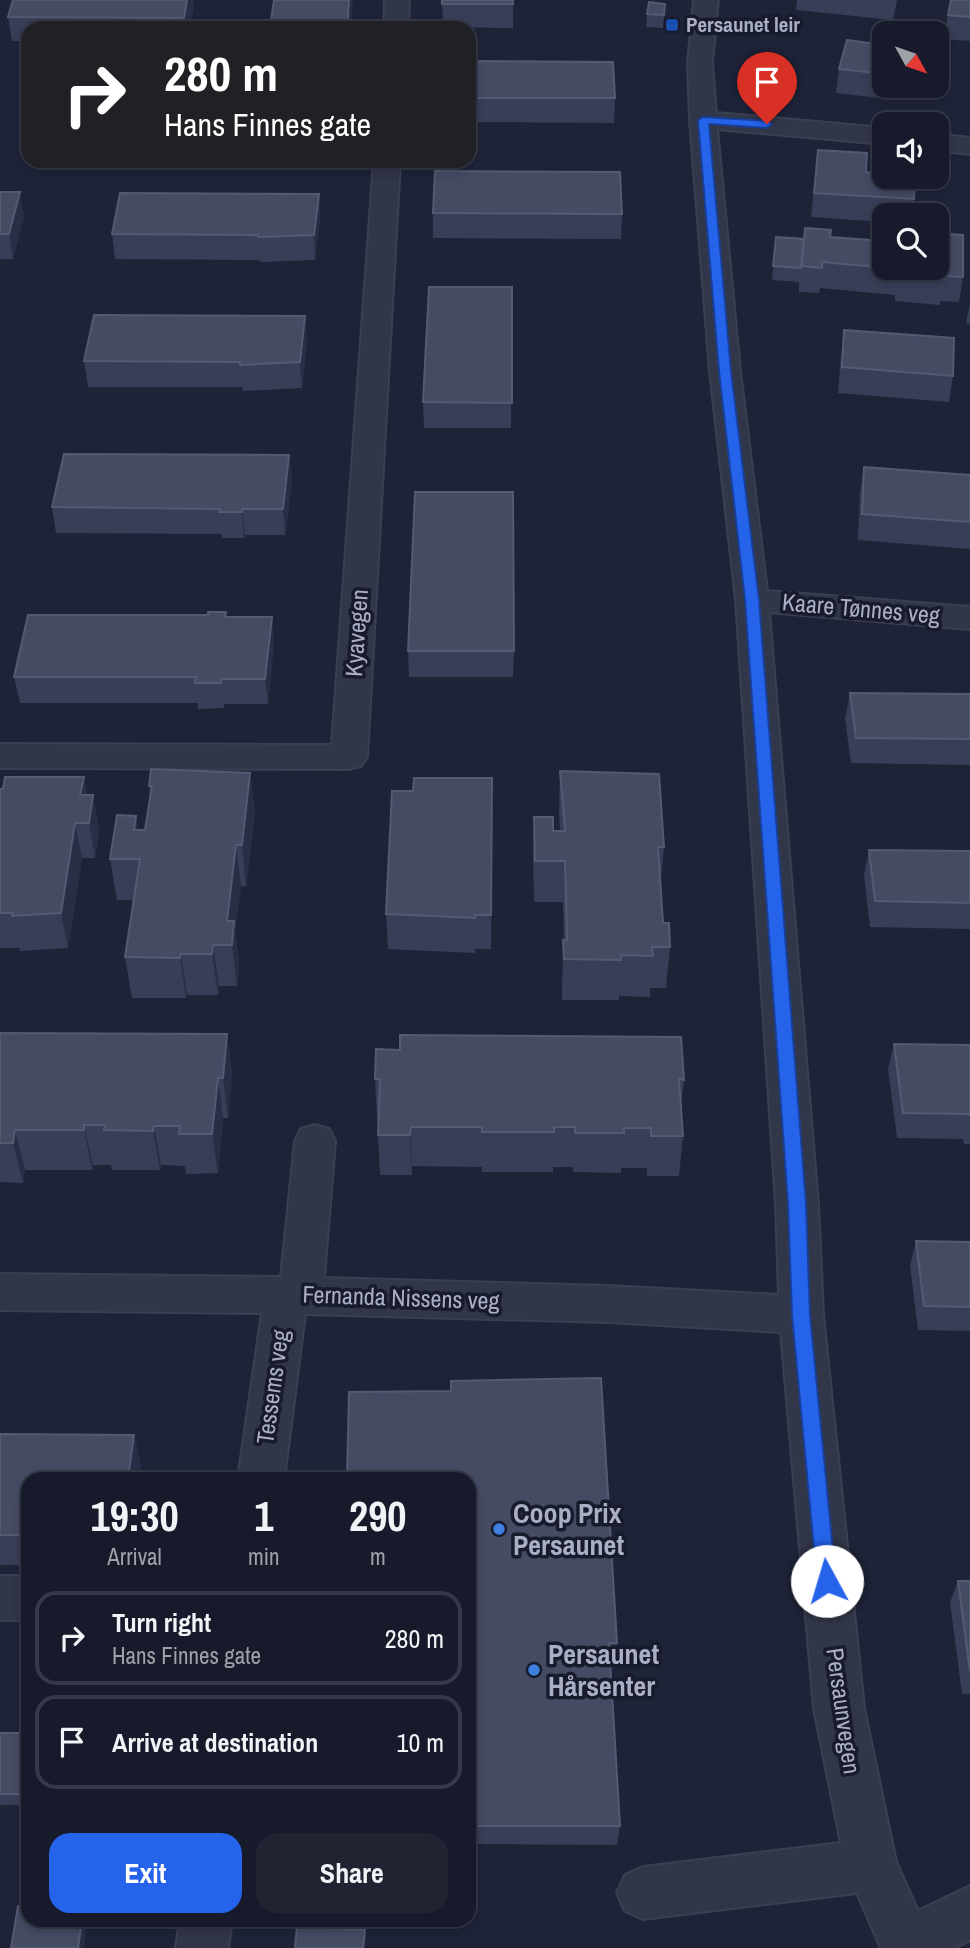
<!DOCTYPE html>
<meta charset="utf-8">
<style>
body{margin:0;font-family:"Archivo Narrow",sans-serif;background:#1f2332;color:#f1f3f6;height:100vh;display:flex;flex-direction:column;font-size:26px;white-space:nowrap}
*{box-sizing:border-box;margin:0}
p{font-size:23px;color:#9ea1a8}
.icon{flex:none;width:38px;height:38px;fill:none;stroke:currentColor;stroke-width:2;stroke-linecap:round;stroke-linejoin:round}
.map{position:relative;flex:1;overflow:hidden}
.side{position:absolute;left:21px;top:1472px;width:455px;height:455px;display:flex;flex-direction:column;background:#161a2a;border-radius:21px;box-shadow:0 4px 10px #0003,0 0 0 2px #353847}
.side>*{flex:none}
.guide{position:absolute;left:21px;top:21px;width:455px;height:147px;border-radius:21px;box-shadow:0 4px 10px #0003,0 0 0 2px #353847;background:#202124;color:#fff;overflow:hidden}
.needle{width:46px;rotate:130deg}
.controls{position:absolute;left:872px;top:21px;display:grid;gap:14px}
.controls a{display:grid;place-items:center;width:77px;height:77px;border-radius:14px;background:#161a2a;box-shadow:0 4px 10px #0003,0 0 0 2px #353847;font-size:35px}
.pin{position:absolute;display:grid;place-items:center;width:60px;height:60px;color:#fff;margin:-72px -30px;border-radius:50% 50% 50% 0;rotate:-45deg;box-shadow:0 0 7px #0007}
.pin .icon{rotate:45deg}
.me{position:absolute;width:77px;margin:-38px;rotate:354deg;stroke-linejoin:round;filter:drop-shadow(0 0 5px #0008)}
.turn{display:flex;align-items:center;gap:24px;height:147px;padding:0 28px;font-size:32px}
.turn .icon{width:91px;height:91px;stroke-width:2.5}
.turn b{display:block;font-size:49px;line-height:60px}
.eta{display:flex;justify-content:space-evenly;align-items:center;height:119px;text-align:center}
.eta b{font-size:42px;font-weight:700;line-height:49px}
.button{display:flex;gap:14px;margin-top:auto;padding:14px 28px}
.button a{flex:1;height:80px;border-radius:21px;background:#2563eb;color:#fff;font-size:28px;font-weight:700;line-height:80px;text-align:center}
.button a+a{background:#1f2332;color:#f1f3f6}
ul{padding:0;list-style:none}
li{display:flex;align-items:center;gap:21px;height:94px;margin:0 14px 10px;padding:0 14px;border:4px solid #353847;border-radius:21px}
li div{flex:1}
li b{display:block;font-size:26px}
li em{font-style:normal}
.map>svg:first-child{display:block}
</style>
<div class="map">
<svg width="970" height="1948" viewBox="0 0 970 1948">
<rect width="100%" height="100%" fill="#1e2338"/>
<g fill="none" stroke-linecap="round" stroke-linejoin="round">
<defs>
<g id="minor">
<path d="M385 0H409L408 28H384Z"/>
<path d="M694 0H718L712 63 716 113 884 128V144L717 129 740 371 767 591 970 607V629L769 612 818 1204 823 1315 864 1708 896 1862 918 1911 970 1886V1940L955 1948H881L857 1893 643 1919 625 1911 617 1893 625 1875 643 1867 841 1843 814 1708 781 1332 608 1322 305 1314 284 1479H238L262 1313 0 1310V1274L281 1277 295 1141 301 1129 315 1125 329 1129 335 1141 324 1278 608 1286 779 1295 776 1204 736 600 710 371 690 120 688 63Z"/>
<path d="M936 134 970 138V154L936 150Z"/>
<path d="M374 161H400L367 757 361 766 349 769 0 768V744L332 745Z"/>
<rect x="0" y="1576" width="28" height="44"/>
<path d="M180 1920H232L228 1948H176Z"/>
</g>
</defs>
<use href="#minor" stroke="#3b3f52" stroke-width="4"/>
<use href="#minor" fill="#313648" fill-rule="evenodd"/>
</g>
<g fill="#383e57">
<path d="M13 0H193L194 6 189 28H28V41H12L8 17Z"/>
<path d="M442 0H513V28L443 27Z"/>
<path d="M797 0H897L893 20 796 10Z"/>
<path d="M970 0V41L944 39 948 15Z"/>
<path d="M665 4 663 28 646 27 647 14Z"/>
<path d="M884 45V86H896L895 91 889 90 888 99 836 93 839 69Z"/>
<path d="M469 61 615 98 614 123 469 122Z"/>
<path d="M818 150 866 172 914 199 912 215H884V222L811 217Z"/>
<path d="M0 192 24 217 13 259H0Z"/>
<path d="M319 194 320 219 315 260 260 262V260L115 259 112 234Z"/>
<path d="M433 213 622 214 621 239 433 238Z"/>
<path d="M776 237 804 239 830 237 963 277 959 302 940 301V305L895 301V295L820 288 819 293 799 292V282L772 280Z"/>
<path d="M512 287 511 428H424L423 402Z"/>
<path d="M970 303V324L966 323Z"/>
<path d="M844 330 953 376 949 402 838 393 841 355Z"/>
<path d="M307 341 302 388 243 391 242 387H88L84 361Z"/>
<path d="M289 455 292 481 285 535H245L244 538H222V534L56 533 52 507Z"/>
<path d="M864 467 970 475V549L858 540 860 493Z"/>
<path d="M227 617H272L274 643 268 704H224V708L198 709V703H20L14 677Z"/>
<path d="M408 651H514L513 677H409Z"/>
<path d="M850 693 970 694V765L851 763 845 719Z"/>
<path d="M560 771 664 847 660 888 663 923 670 947 666 988H650V997L619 996V1000H562V981L564 940 563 902H534L533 858 534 817 553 831H560L559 812Z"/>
<path d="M250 773 255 814 246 886H241L235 931 239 962 237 986H219L218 995H187L186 998H132L125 957 134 900H117L110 859 136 816 138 830H145L150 797 149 786Z"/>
<path d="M84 777 87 795H93L99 830 95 858H82L68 948 20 951 19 948H0V789Z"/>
<path d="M492 778 491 949H475V953L388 949 386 914 413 791Z"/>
<path d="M869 850 970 851V929L870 927 864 875Z"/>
<path d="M0 1033 227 1034 232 1075 228 1118H223L218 1173 186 1174 185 1166 161 1165 160 1170H112L111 1165H93L92 1170H25L23 1183 0 1182Z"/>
<path d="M894 1044 970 1045V1144H964L963 1139 897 1138 888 1069Z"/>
<path d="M375 1079 684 1080 681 1108 683 1136 679 1176H647V1168H621V1173L573 1172V1167H553V1172H482V1167L412 1166V1175H380L378 1135V1119H377Z"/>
<path d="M916 1241 970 1242V1331L918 1330 910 1265Z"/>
<path d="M0 1434 134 1435 141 1466 139 1479H28V1565H0Z"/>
<path d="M469 1479 617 1643 615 1664H610L620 1826 617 1845 469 1844Z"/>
<path d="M958 1581H970V1694H962L950 1602Z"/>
<rect x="0" y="1733" width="28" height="72"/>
</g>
<g fill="#282e46">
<path d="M187 0H193L194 6 189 28H185L184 18Z"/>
<path d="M349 0H353L351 28H347Z"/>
<path d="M20 192 24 217 13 259 9 234Z"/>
<path d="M319 194 320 219 315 260 314 235Z"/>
<path d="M305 316 307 341 302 388 300 362Z"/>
<path d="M289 455 292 481 285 535 283 509Z"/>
<path d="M242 509 245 535 244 538 242 512Z"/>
<path d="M272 617 274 643 268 704 265 679Z"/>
<path d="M250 773 255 814 246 886 242 845Z"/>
<path d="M84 777 90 811 93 795 99 830 95 858 89 823 80 795Z"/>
<path d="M136 816 143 857 134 830Z"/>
<path d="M75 823 82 858 68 948 61 913Z"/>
<path d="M236 845 241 886 235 931 239 962 237 986 232 945 227 921Z"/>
<path d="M213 945 219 986 218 995 212 954Z"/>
<path d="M181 954 187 995 186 998 180 958Z"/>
<path d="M227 1034 232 1075 228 1118 223 1078Z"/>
<path d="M218 1078 223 1118 218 1173 212 1134Z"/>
<path d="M84 1125 93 1165 92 1170 84 1130Z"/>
<path d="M154 1126 161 1165 160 1170 153 1131Z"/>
<path d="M411 1127 412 1166V1175L410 1135Z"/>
<path d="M15 1130 25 1170 23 1183 13 1143Z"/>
<path d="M134 1435 141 1466 139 1479H128Z"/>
<path d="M82 1920H87L84 1948H78Z"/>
<path d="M365 1930 366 1939 365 1948H363Z"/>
</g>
<g fill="#444b63" stroke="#545a72" stroke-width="2">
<path d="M13 0H187L184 18 8 17Z"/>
<path d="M274 0H349L347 28H270Z"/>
<rect x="442" y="0" width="71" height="4"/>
<path d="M951 0H970V17L948 15Z"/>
<path d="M649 2 665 4 664 15 647 14Z"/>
<path d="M893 26 922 29 921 33H892Z"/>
<path d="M847 40 884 45V74L839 69Z"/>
<path d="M469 61 613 62 615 98H469Z"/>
<path d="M818 150 867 153 866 172 884 173V177H915L914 199 814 193Z"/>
<path d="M435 171 620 172 622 214 433 213Z"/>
<path d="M0 192H20L9 234H0Z"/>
<path d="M120 193 319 194 314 235 258 237V235L112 234Z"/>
<path d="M805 228 831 230 830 237 884 241V268H936V233L963 235V277L944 276V279L899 276V269L822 262V268L802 266Z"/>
<path d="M776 237 804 239 801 268 773 266Z"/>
<path d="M429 287H512V403L423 402Z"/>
<path d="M94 315 305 316 300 362 240 365V362L84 361Z"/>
<path d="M844 330 954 338 953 376 842 367Z"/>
<path d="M64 454 289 455 283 509H242V512H219L220 509 52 507Z"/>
<path d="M864 467 970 475V522L862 514Z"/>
<path d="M415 492H513L514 651H408Z"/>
<path d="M208 612H226L225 617H272L265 679H221V683H195L196 677H14L28 615H208Z"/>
<path d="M850 693 970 694V739L856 738Z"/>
<path d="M151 769 250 773 242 845H236L227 921H234L232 945H213L212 954H181L180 958 125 957 140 859H110L117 815 136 816 134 830H145L152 786H149Z"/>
<path d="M560 771 659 774 664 847H658L663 923H669L670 947H652L653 956 621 955V960L564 959 563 940H567L565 861H535L534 817H553V831H565Z"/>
<path d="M5 777H84L80 795H93L89 823H75L61 913 12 916 13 913H0V789H3Z"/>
<path d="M414 778H492L491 915H475V918L386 914 392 791H413Z"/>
<path d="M869 850 970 851V903L875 901Z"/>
<path d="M0 1033 227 1034 223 1078H218L212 1134H179L180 1126H154L153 1131 104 1130 105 1125H84V1130H15L13 1143H0Z"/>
<path d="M400 1035 681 1037 684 1080 679 1079 683 1136H651V1128H624V1133H575V1127H554V1132H482V1127H411L410 1135H378L380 1079H375L376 1049 400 1050Z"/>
<path d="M894 1044 970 1045V1116V1114L903 1113Z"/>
<path d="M916 1241 970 1242V1307L924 1306Z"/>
<path d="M601 1378 617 1643H609L620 1826H469V1479H347L349 1392 451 1391V1381Z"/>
<path d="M0 1434 134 1435 128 1479H28V1535H0Z"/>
<path d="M958 1581H970V1671Z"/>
<rect x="0" y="1733" width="28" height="61"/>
<path d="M18 1906H28V1920H82L78 1948H11Z"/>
<path d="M297 1926 365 1930 363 1948H295Z"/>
</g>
<path fill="#2563eb" stroke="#184099" stroke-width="2" d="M703 117 767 121 772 124 767 128 709 124 731 371 759 600 806 1204 810 1315 836 1581 833 1588 827 1591 820 1588 817 1581 792 1315 788 1204 745 600 719 371 698 120Z"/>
<rect fill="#1a4fb4" stroke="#171b2c" stroke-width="2.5" x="665" y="18" width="14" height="14" rx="3.5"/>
<g fill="#3f7fe0" stroke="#171b2c" stroke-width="2.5">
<circle cx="499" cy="1529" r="7"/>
<circle cx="534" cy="1670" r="7"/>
</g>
<g text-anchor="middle" stroke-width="7" stroke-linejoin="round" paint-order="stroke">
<g font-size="21" font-weight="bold" fill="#abafc5" stroke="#171b2c" text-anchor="start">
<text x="686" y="32">Persaunet leir</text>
</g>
<g font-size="24" fill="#abafc5" stroke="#171b2c">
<text transform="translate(861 609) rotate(5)" y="8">Kaare Tønnes veg</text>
<text transform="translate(357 633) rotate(-86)" y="8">Kyavegen</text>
<text transform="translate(401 1298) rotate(2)" y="8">Fernanda Nissens veg</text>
<text transform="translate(273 1387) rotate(-82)" y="8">Tessems veg</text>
<text transform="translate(843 1711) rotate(82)" y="8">Persaunvegen</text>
</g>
<g font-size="28" font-weight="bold" fill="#abafc5" stroke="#171b2c" text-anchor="start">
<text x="513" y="1523">Coop Prix<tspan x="513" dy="32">Persaunet</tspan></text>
<text x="548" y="1664">Persaunet<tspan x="548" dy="32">Hårsenter</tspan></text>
</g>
</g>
</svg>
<div class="controls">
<a><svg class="needle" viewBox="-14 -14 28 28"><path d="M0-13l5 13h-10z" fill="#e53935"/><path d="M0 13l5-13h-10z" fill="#9ea1a8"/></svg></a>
<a><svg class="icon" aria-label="sound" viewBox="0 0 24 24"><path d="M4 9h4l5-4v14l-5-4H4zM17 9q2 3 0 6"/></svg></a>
<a><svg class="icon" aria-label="search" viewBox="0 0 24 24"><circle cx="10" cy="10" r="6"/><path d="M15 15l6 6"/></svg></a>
</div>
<div class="pin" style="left:767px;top:124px;background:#d93025"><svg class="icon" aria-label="arrive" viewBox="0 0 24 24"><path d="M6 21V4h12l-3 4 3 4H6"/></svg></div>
<svg class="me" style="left:827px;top:1581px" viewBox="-20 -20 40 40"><circle r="19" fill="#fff"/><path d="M0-13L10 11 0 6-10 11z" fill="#2563eb"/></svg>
<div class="guide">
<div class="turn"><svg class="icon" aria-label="right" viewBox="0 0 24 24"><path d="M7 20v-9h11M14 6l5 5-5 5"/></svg><div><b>280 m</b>Hans Finnes gate</div></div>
</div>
<section class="side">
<div class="eta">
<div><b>19:30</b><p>Arrival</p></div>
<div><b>1</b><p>min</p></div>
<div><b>290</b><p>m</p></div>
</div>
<ul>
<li><svg class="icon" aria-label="right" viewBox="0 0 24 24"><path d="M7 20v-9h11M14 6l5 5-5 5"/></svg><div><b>Turn right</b><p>Hans Finnes gate</p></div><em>280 m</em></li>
<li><svg class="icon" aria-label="arrive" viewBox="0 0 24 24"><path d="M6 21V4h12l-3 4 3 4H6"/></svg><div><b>Arrive at destination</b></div><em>10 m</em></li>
</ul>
<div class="button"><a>Exit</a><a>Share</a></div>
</section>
</div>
